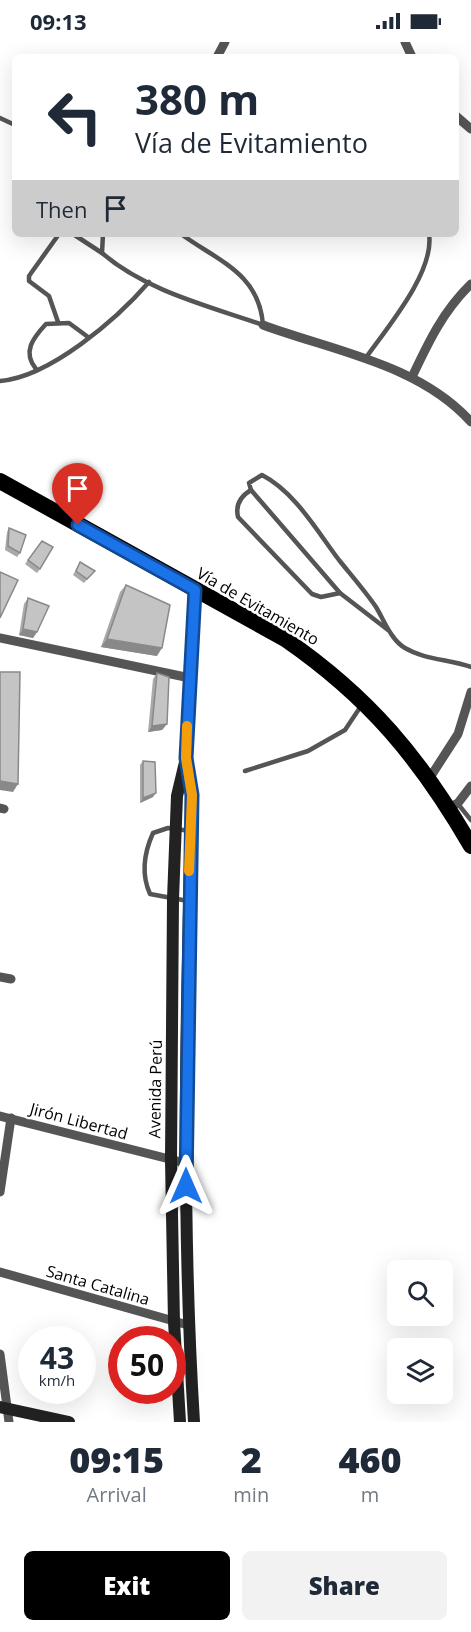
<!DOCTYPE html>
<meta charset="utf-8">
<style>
body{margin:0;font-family:"Open Sans",sans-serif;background:#f2f2f3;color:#1f2937;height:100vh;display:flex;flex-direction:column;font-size:22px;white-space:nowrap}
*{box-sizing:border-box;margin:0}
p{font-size:20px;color:#747a83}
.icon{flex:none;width:33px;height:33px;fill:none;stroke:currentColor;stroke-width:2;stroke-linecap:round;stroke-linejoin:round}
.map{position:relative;height:1380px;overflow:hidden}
.drawer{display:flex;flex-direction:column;background:#fff;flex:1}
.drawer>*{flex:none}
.hud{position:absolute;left:12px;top:12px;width:447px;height:183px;border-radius:9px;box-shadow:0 6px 24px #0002;background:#fff;color:#1f2937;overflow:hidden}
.fabs{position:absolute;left:387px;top:1218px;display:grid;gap:12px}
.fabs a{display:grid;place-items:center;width:66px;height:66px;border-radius:9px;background:#fff;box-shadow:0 6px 24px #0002;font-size:30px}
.speed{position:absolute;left:18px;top:1284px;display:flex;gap:12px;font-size:30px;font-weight:700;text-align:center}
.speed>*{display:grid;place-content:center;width:78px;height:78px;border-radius:50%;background:#fff;box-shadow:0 6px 24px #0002;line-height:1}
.speed small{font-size:15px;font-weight:400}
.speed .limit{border:9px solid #d22;background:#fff;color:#111}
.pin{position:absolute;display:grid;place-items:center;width:51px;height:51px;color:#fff;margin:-62px -26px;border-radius:50% 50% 50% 0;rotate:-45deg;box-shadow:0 0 6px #0007}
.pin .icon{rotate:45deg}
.me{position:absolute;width:66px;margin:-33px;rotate:0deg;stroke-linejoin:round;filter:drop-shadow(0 0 4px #0008)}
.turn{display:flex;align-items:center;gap:21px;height:126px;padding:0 24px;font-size:27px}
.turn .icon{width:78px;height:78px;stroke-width:2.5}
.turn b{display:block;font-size:42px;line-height:51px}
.then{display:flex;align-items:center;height:57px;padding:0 24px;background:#0003;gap:12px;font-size:22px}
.eta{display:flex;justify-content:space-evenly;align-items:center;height:102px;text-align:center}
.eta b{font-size:36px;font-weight:800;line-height:42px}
.cta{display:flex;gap:12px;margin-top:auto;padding:12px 24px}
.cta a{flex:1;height:69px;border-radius:9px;background:#000;color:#fff;font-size:24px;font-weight:800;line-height:69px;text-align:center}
.cta a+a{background:#f2f2f3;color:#1f2937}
.status{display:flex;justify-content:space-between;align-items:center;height:42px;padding:0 30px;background:#fff;direction:ltr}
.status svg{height:16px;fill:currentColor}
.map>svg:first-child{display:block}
</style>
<div class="status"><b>09:13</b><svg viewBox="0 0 49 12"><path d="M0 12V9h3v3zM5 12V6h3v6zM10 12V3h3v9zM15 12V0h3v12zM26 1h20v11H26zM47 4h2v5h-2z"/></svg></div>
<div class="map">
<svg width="471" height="1380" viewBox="0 0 471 1380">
<rect width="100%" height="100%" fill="#fff"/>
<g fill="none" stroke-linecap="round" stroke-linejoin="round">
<g stroke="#555" stroke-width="4.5">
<path d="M0 76 15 83"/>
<path d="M73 192 102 211"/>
<path d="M103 192 102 211C146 249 209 264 263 283 259 231 218 219 181 192"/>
<path d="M58 280 49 254 29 239V234L59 192"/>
<path d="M365 317C386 287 435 230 429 192"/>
<path d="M36 327C22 310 33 296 46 282L69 281 88 295"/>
<path d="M0 339C50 335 117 277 149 240"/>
<path d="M251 448C241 454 235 462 238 475L312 552 321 555 340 551"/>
<path d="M388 588 340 551 251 448 249 441 262 433C295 450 317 489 339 518 351 533 365 549 376 565 384 578 391 598 405 606 425 618 449 617 471 625"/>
<path d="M245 729 308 709 345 688 361 664"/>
<path d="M458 762 471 778"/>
<path d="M188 859 150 852C141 832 144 811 153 791L168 786 191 789"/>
</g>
<g stroke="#555" stroke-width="9">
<path d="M405 0 412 15"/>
<path d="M217 15 225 0"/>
<path d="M456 74 471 87"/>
<path d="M263 283C333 309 419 322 471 380"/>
<path d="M412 335C428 301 443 269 471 242"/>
<path d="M0 596 190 636"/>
<path d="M429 737 458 692 471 650"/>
<path d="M0 766 4 767"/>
<path d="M449 766 458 761 471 744"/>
<path d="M0 935 11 937"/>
<path d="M0 1074 185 1121"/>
<path d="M0 1150 11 1076"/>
<path d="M0 1230 188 1283"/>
<path d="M0 1312 9 1380"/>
</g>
<g stroke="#222" stroke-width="12">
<path d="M187 722 192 753C186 962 181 1171 194 1380"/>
<path d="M0 1365 69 1380"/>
<path d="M180 1380 174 1280 171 1118 173 857 177 754 186 716 195 548"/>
</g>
<path stroke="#000" stroke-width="16" d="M0 439 285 597C369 655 420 716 471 804"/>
</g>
<g fill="#a9a9a9">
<path d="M9 486 20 511 17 515 5 508 7 490Z"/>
<path d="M42 499 40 527 37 531 25 522Z"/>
<path d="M80 520 95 529 84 541 73 533Z"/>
<path d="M126 543 157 614 101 605 120 550Z"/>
<path d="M28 556 37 590 33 596 19 593 24 562Z"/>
<path d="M157 631 167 682 162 688 148 690 153 637Z"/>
<path d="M143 719 153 755 140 761V723Z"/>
</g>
<g fill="#898989">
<path d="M23 587 37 590 33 596 19 593Z"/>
<path d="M107 597 162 606 157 614 101 605Z"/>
<path d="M167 682 162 688 148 690 152 684Z"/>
<path d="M0 739 18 742 13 750 0 748Z"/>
<path d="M156 751 153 755 140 761 143 756Z"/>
</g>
<g fill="#c4c4c4" stroke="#898989" stroke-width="1.5">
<path d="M9 486 26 493 20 511 8 504Z"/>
<path d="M42 499 53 505 40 527 28 518Z"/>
<path d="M80 520 95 529 87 537 76 529Z"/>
<path d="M0 530 18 538 0 576Z"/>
<path d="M126 543 170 563 162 606 107 597Z"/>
<path d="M28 556 49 564 37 590 23 587Z"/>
<path d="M0 630H20L18 742 0 739Z"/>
<path d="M157 631 169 635 167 682 152 684Z"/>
<path d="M143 719 155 720 156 751 143 756Z"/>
</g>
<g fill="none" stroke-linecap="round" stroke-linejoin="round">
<defs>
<path id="route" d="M78 483 195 548 186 716 192 753 186 1144"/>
</defs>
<use href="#route" stroke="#114b97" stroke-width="15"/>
<use href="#route" stroke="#1a73e8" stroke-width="10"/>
<path stroke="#f59e0b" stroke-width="10" d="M187 684 186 716 192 753 189 829"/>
</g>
<g text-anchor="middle" stroke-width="5" stroke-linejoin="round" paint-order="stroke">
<g font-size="16" fill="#000" stroke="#fff">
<text transform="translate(258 564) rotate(30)" y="6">Vía de Evitamiento</text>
<text transform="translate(155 1047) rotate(-89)" y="6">Avenida Perú</text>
<text transform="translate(79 1079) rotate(15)" y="6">Jirón Libertad</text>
<text transform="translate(98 1243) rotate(16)" y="6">Santa Catalina</text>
</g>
</g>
</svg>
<div class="fabs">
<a><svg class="icon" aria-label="search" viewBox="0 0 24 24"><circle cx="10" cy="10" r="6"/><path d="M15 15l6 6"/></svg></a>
<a><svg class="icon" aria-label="layers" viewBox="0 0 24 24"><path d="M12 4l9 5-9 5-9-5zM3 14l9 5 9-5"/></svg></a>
</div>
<div class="speed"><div>43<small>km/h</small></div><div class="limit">50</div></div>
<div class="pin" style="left:78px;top:483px;background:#d93025"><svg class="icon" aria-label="arrive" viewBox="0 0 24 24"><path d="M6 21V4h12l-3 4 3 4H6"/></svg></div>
<svg class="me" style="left:186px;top:1144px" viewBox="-20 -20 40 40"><path d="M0-17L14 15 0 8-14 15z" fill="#1a73e8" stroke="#fff" stroke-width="4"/></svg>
<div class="hud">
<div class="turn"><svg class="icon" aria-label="left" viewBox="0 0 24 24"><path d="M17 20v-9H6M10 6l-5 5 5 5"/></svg><div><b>380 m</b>Vía de Evitamiento</div></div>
<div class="then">Then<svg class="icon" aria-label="arrive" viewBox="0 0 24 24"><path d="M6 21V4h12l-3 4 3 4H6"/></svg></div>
</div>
</div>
<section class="drawer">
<div class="eta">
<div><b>09:15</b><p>Arrival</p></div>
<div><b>2</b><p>min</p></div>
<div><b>460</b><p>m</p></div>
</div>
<div class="cta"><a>Exit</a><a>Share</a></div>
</section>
